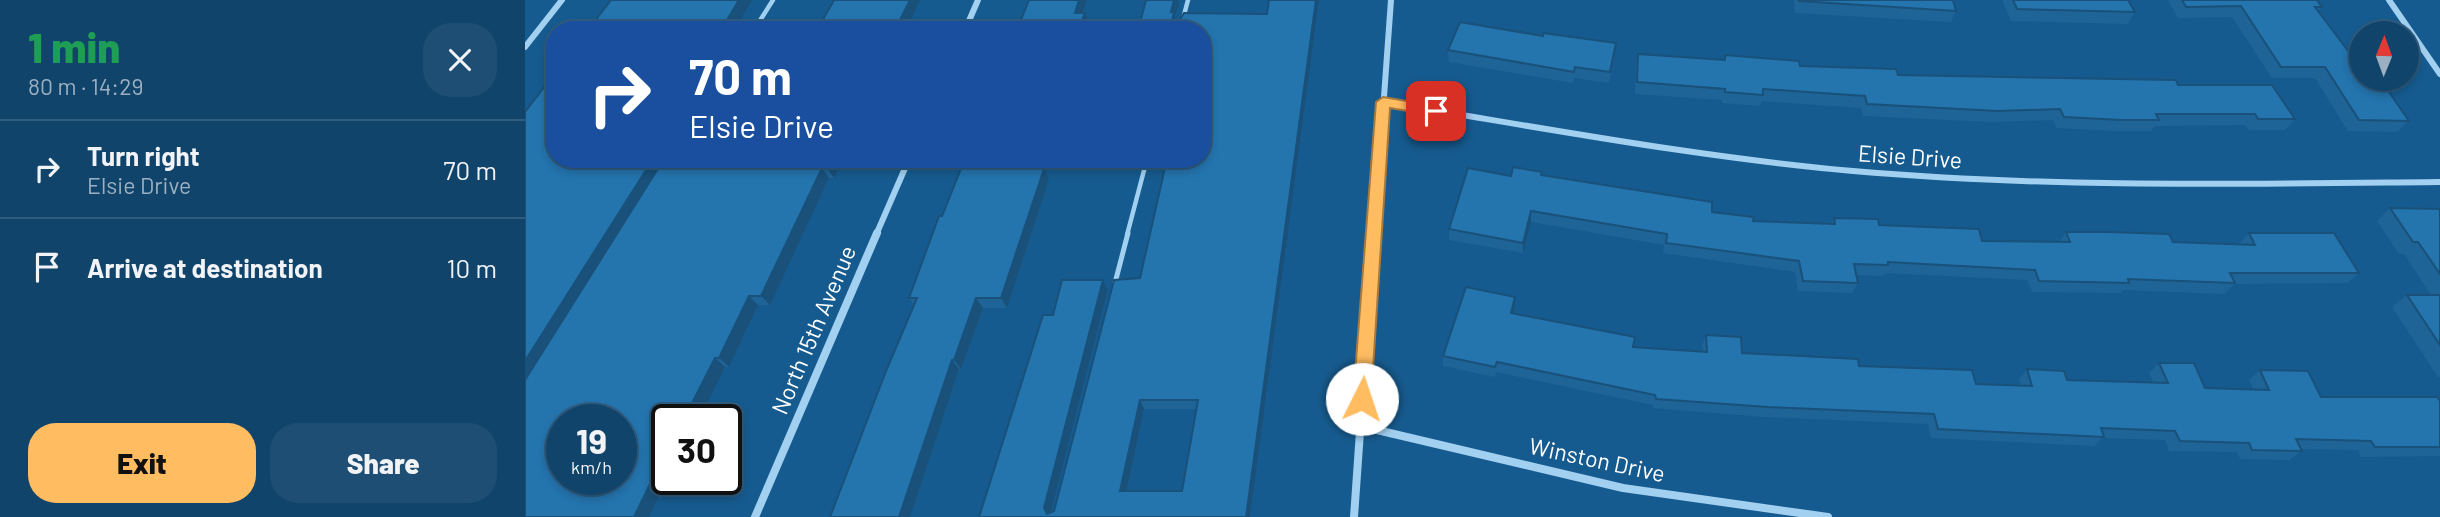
<!DOCTYPE html>
<meta charset="utf-8">
<style>
body{margin:0;font-family:Barlow,sans-serif;background:#1e4e73;color:#f1f3f6;height:100vh;display:flex;flex-direction:column;font-size:26px;white-space:nowrap}
*{box-sizing:border-box;margin:0}
p{font-size:23px;color:#9cb0c1}
.icon{flex:none;width:38px;height:38px;fill:none;stroke:currentColor;stroke-width:2;stroke-linecap:round;stroke-linejoin:round}
.map{position:relative;flex:1;overflow:hidden}
.panel{display:flex;flex-direction:column;background:#10446b;width:525px}
.panel>*{flex:none}
.guide{position:absolute;left:21px;top:21px;width:665px;height:147px;border-radius:28px;box-shadow:0 4px 10px #0003,0 0 0 2px #305c7e;background:#1a4fa0;color:#fff;overflow:hidden}
.needle{width:46px;rotate:1deg}
.tools{position:absolute;left:1824px;top:21px;display:grid;gap:14px}
.tools a{display:grid;place-items:center;width:70px;height:70px;border-radius:50%;background:#10446b;box-shadow:0 4px 10px #0003,0 0 0 2px #305c7e;font-size:35px}
.speed{position:absolute;left:21px;top:404px;display:flex;gap:14px;font-size:35px;font-weight:700;text-align:center}
.speed>*{display:grid;place-content:center;width:91px;height:91px;border-radius:50%;background:#10446b;box-shadow:0 4px 10px #0003,0 0 0 2px #305c7e;line-height:1}
.speed small{font-size:18px;font-weight:400}
.speed .limit{border:4px solid #111;border-radius:10px;background:#fff;color:#111}
.pin{position:absolute;display:grid;place-items:center;width:60px;height:60px;color:#fff;margin:-30px;border-radius:14px;box-shadow:0 4px 10px #0006}
.me{position:absolute;width:77px;margin:-38px;rotate:4deg;stroke-linejoin:round;filter:drop-shadow(0 0 5px #0008)}
.turn{display:flex;align-items:center;gap:24px;height:147px;padding:0 28px;font-size:32px}
.turn .icon{width:91px;height:91px;stroke-width:2.5}
.turn b{display:block;font-size:49px;line-height:60px}
.round{display:grid;place-items:center;flex:none;width:74px;height:74px;border-radius:28px;background:#1e4e73}
.headline{display:flex;align-items:center;justify-content:space-between;height:119px;padding:0 28px}
h1{font-size:42px;font-weight:800;line-height:52px;color:#1e9e55}
.button{display:flex;gap:14px;margin-top:auto;padding:14px 28px}
.button a{flex:1;height:80px;border-radius:28px;background:#ffbc61;color:#111;font-size:28px;font-weight:800;line-height:80px;text-align:center}
.button a+a{background:#1e4e73;color:#f1f3f6}
ul{padding:0;list-style:none}
li{display:flex;align-items:center;gap:21px;height:98px;padding:0 28px;border-top:2px solid #305c7e}
li div{flex:1}
li b{display:block;font-size:26px}
li em{font-style:normal}
main{display:flex;flex:1;min-height:0}
.map>svg:first-child{display:block}
</style>
<main>
<section class="panel">
<div class="headline"><div><h1>1 min</h1><p>80 m · 14:29</p></div><a class="round"><svg class="icon" aria-label="close" viewBox="0 0 24 24"><path d="M6 6l12 12M18 6L6 18"/></svg></a></div>
<ul>
<li><svg class="icon" aria-label="right" viewBox="0 0 24 24"><path d="M7 20v-9h11M14 6l5 5-5 5"/></svg><div><b>Turn right</b><p>Elsie Drive</p></div><em>70 m</em></li>
<li><svg class="icon" aria-label="arrive" viewBox="0 0 24 24"><path d="M6 21V4h12l-3 4 3 4H6"/></svg><div><b>Arrive at destination</b></div><em>10 m</em></li>
</ul>
<div class="button"><a>Exit</a><a>Share</a></div>
</section>
<div class="map">
<svg width="1915" height="517" viewBox="0 0 1915 517">
<rect width="100%" height="100%" fill="#165b8f"/>
<g fill="none" stroke-linecap="round" stroke-linejoin="round">
<g stroke="#a2d0f0" stroke-width="4.5">
<path d="M229 30 248 0"/>
<path d="M655 30 663 0"/>
<path d="M602 235 622 159"/>
</g>
<path stroke="#a2d0f0" stroke-width="5" d="M590 283 603 233"/>
<g stroke="#a2d0f0" stroke-width="6">
<path d="M1864 0 1915 74"/>
<path d="M440 30 453 0"/>
<path d="M0 47 37 0"/>
<path d="M858 102C1014 127 1170 157 1328 171 1523 188 1719 184 1915 182"/>
<path d="M351 235 384 159"/>
<path d="M849 235 866 0"/>
</g>
<g stroke="#a2d0f0" stroke-width="8">
<path d="M835 426 1098 488 1303 517"/>
<path d="M230 517 352 233"/>
<path d="M829 517 849 233"/>
</g>
</g>
<g fill="#1f6496" fill-rule="evenodd">
<path d="M504 0H562L557 13 563 23H615L621 0H653L654 3 650 17 652 24 742 14 794 0 725 517H454L528 315 578 280 583 289 526 512 529 511 615 278 677 30H492ZM619 409H672L657 491H602Z"/>
<path d="M1269 0H1428L1431 11 1426 22 1270 13Z"/>
<path d="M1477 0H1603L1610 12 1603 24 1486 21Z"/>
<path d="M1643 0H1792L1797 7 1793 11 1836 79 1884 121 1872 132 1823 131 1790 78H1747L1707 17 1653 18Z"/>
<path d="M1018 36 1091 43 1084 83 1049 78 1048 83 924 62 923 50Z"/>
<path d="M1113 54 1198 60 1200 55 1275 66 1373 75 1653 85 1770 119 1760 130H1724L1720 125 1630 126 1626 131H1588L1532 128 1528 120 1466 122 1338 116 1336 108 1237 101 1235 106 1197 103V100L1110 94 1111 65Z"/>
<path d="M30 159H318L309 178H304L245 305H233L204 367H200L174 420H142V480L124 517H0Z"/>
<path d="M507 169 524 179 482 308H458L436 369H434L385 517 389 305 384 298 417 216Z"/>
<path d="M1016 175 1228 221 1306 223 1309 218 1457 241 1534 242 1541 232 1648 242 1714 244 1724 233 1834 273 1822 283 1709 284 1699 294 1598 290 1595 293 1507 292 1502 280 1360 273 1358 276 1331 275 1333 283 1327 293 1273 291 1270 272 1138 253 1139 245 1006 222 998 253 924 240V229L986 176Z"/>
<path d="M1865 208 1915 211V377H1913L1867 307 1882 295H1906L1879 254H1874L1852 221Z"/>
<path d="M990 308 988 313 1108 347 1178 352 1177 345 1181 335 1217 353 1334 366 1451 384 1496 386 1494 379 1502 369 1542 380 1628 382 1624 373 1634 363 1680 388 1728 389 1724 380 1735 370 1796 397 1915 401V456L1836 457 1833 450 1776 449 1777 451 1764 460 1715 459 1712 452 1644 451 1640 440 1577 438 1569 446 1406 438 1403 424 1239 417 1128 408V405L971 372 970 377 918 366V356Z"/>
</g>
<g fill="#19517a">
<path d="M214 0H227L209 30H196Z"/>
<path d="M385 0H395L381 30H370Z"/>
<path d="M554 0H562L554 24 550 13Z"/>
<path d="M649 0H653L654 3 650 17 652 23 651 30H650L646 12Z"/>
<path d="M791 0H794L725 517H721Z"/>
<path d="M560 13 564 24 556 23Z"/>
<path d="M128 159H143L0 389V361Z"/>
<path d="M306 159H318L309 178 302 168Z"/>
<path d="M502 159H511L503 179 498 169Z"/>
<path d="M297 168 304 178 245 305 236 296Z"/>
<path d="M519 169 524 179 482 308 476 298Z"/>
<path d="M1006 211V222L998 253V243Z"/>
<path d="M578 280 583 289 525 516 522 514 519 508Z"/>
<path d="M224 296 233 305 204 367 194 358Z"/>
<path d="M990 297V308L985 323 986 313Z"/>
<path d="M451 298 458 308 436 369 429 360Z"/>
<path d="M190 358 200 367 174 420H171L162 413Z"/>
<path d="M427 360 434 369 385 517H374Z"/>
<path d="M615 400 619 409 600 499 595 491Z"/>
<path d="M159 413 168 420H156Z"/>
<path d="M142 449V480L124 517H109Z"/>
</g>
<g fill="#2474ae" stroke="#19517a" stroke-width="2" fill-rule="evenodd">
<path d="M86 0H214L196 30H63Z"/>
<path d="M309 0H385L370 30H292Z"/>
<path d="M504 0H554L550 13H560L556 23H615L621 0H649L646 12H649L647 21 652 24 659 13 742 14 744 0H791L721 517H454L518 315H528L537 280H578L519 508 522 514 529 511 589 280 615 278 642 159H677V30H492ZM615 400H673L657 491H595Z"/>
<path d="M1274 0H1428L1431 11 1274 1Z"/>
<path d="M1488 0H1603L1610 12 1492 9Z"/>
<path d="M1657 0H1792L1797 7H1790L1836 68V79H1855L1884 121 1834 120 1800 67H1756L1716 6 1661 7Z"/>
<path d="M935 22 1018 36V33L1091 43 1085 72 1050 67 1049 72 923 50Z"/>
<path d="M1113 54 1200 60V55L1274 61 1275 66 1371 69 1373 75 1651 80 1653 85H1747L1770 119H1733L1730 114H1631L1634 120H1596L1539 117 1535 109 1472 111 1342 104 1340 96 1238 89V95L1200 92V89L1112 82Z"/>
<path d="M30 73V159H128L0 361V112Z"/>
<path d="M139 159H306L302 168H297L236 296H224L194 358H190L162 413H159L156 420H142V449L109 517H0V380ZM37 420H96V480H37Z"/>
<path d="M440 159H502L498 169H519L476 298H451L429 360H427L374 517H305L361 371 392 298H384L414 216H417Z"/>
<path d="M988 167 1017 172 1016 175 1187 202V212L1229 217 1228 221 1310 224 1309 218 1353 219 1354 225 1454 229 1457 241 1545 242 1541 232H1583L1644 234 1648 242 1730 245 1724 233H1809L1834 273H1705L1710 283 1603 279 1604 283 1514 281 1510 270 1363 262V265L1329 264 1333 283 1278 281 1274 261 1141 243 1142 234 1006 211 998 243 924 229 943 168 986 176Z"/>
<path d="M1865 208 1914 209 1915 211V274L1893 242H1888Z"/>
<path d="M941 287 990 297 986 313 1110 337 1108 347 1182 352 1181 335 1216 337 1217 353 1333 359 1334 366 1447 370 1451 384 1507 386 1502 369 1539 371 1542 380 1643 383 1634 363H1669L1680 388 1744 390 1735 370 1783 371 1796 397H1912L1915 401V447H1850L1846 441 1771 439 1777 451 1727 450 1724 443 1655 441 1650 431 1576 428 1579 437 1413 429 1409 414 1243 407 1131 399 1130 395 972 362 970 367 918 356Z"/>
<path d="M1882 295H1915V345Z"/>
</g>
<path fill="#ffbc61" stroke="#a67a3f" stroke-width="2" d="M858 97 911 106 918 111 911 116 865 108 846 399 843 405 837 407 831 405 828 399 851 102Z"/>
<g text-anchor="middle" stroke-width="7" stroke-linejoin="round" paint-order="stroke">
<g font-size="23" fill="#fff" stroke="#165b8f">
<text transform="translate(1385 157) rotate(4)" y="8">Elsie Drive</text>
<text transform="translate(289 330) rotate(-67)" y="8">North 15th Avenue</text>
<text transform="translate(1072 460) rotate(12)" y="8">Winston Drive</text>
</g>
</g>
</svg>
<div class="tools">
<a><svg class="needle" viewBox="-14 -14 28 28"><path d="M0-13l5 13h-10z" fill="#e53935"/><path d="M0 13l5-13h-10z" fill="#9cb0c1"/></svg></a>
</div>
<div class="speed"><div>19<small>km/h</small></div><div class="limit">30</div></div>
<div class="pin" style="left:911px;top:111px;background:#d93025"><svg class="icon" aria-label="arrive" viewBox="0 0 24 24"><path d="M6 21V4h12l-3 4 3 4H6"/></svg></div>
<svg class="me" style="left:837px;top:399px" viewBox="-20 -20 40 40"><circle r="19" fill="#fff"/><path d="M0-13L10 11 0 6-10 11z" fill="#ffbc61"/></svg>
<div class="guide">
<div class="turn"><svg class="icon" aria-label="right" viewBox="0 0 24 24"><path d="M7 20v-9h11M14 6l5 5-5 5"/></svg><div><b>70 m</b>Elsie Drive</div></div>
</div>
</div>
</main>
